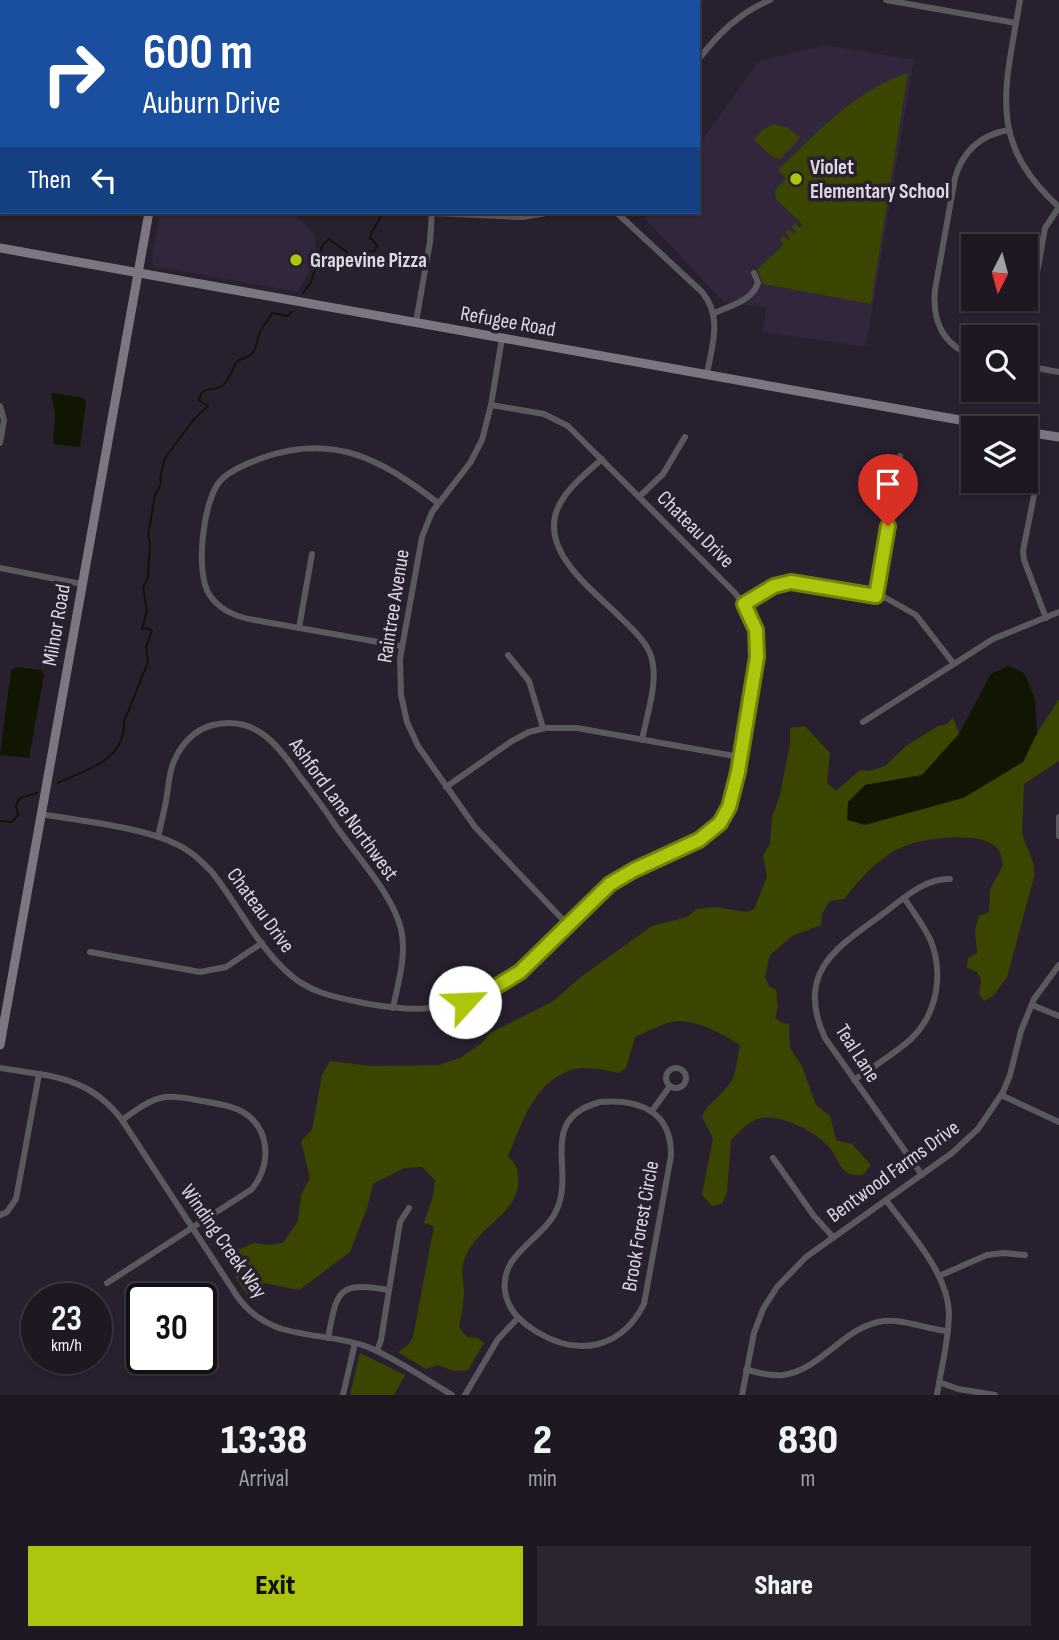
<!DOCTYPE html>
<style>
body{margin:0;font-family:"Sofia Sans Condensed",sans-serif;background:#2b2530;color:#f1f3f6;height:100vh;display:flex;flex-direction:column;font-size:26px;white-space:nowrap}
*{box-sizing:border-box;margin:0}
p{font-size:23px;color:#a1a0a6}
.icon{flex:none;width:38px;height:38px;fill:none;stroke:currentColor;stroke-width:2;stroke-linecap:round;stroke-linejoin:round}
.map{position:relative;height:1395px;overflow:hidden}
.drawer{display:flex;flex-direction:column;background:#1e1823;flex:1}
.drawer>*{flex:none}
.top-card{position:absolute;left:0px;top:0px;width:700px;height:214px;box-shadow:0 2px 5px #0004,0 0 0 2px #3c3741;background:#1a4fa0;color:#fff;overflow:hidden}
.needle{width:46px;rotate:186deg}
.buttons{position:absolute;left:961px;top:234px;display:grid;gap:14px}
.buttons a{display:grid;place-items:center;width:77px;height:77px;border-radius:0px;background:#1e1823;box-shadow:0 2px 5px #0004,0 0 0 2px #3c3741;font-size:35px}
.speed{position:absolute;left:21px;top:1283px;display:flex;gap:14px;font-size:35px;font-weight:700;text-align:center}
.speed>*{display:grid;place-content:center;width:91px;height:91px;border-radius:50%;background:#1e1823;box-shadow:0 2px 5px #0004,0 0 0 2px #3c3741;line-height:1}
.speed small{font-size:18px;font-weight:400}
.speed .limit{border:4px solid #111;border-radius:10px;background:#fff;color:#111}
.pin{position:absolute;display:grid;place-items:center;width:60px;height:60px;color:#fff;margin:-72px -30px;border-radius:50% 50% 50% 0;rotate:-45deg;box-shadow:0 0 7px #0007}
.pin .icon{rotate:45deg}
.me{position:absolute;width:77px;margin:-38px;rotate:65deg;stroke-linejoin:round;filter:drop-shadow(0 0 5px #0008)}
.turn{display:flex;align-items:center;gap:24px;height:147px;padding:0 28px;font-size:32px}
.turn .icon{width:91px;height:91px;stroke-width:2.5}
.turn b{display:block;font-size:49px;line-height:60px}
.then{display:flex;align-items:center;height:66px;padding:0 28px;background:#0003;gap:14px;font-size:26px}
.eta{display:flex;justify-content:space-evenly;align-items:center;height:119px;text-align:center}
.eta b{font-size:42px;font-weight:800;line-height:49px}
.cta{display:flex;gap:14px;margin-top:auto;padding:14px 28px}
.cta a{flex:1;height:80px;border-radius:0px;background:#adc60d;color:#111;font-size:28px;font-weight:800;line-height:80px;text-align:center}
.cta a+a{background:#2b2530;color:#f1f3f6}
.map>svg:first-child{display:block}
</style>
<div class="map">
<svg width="1059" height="1395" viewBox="0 0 1059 1395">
<rect width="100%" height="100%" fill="#28202f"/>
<g fill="#31263b">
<path d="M825 45 914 60 866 347 763 332 766 307 724 302 645 219 651 212H698V146L759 61Z"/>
<path d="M160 212H287L298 217 314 234 316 247 310 269 298 292 154 266 152 260Z"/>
</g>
<g fill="#3c4500">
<path d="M908 73 871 304 763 284 757 270 784 244 780 240 783 236 788 240 790 238 785 233 789 230 794 234 796 232 791 227 795 223 800 228 803 225 776 199 775 191 786 178 778 170C818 132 855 90 908 73Z"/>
<path d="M774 124 788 128 800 138 780 159 774 158 754 140 762 130Z"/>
<path d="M1059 699V761L1024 784 1022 834 1034 865V877L1007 977 994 995 984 1001 979 994 981 979 977 972 967 968 968 958 977 953 975 930 979 916 989 912 990 889 1003 866C1002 862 1001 854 999 850 983 829 920 838 900 848 877 859 859 880 844 899L830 901 822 914 821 925 792 936 770 955 765 977 769 986 776 990 778 1006 775 1018 782 1023 789 1024 790 1048 802 1066 816 1105 830 1116 836 1140 852 1144 871 1165 863 1175C839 1177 842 1163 829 1147 817 1132 781 1114 761 1118 750 1120 739 1132 731 1140L727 1192 722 1204 712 1206 702 1195 713 1138 702 1117C707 1103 722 1096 730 1083 737 1074 737 1056 740 1045 722 1034 693 1017 671 1022 659 1025 647 1032 635 1037L626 1068 619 1073C604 1070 586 1065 571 1070 533 1083 522 1124 508 1156 511 1160 516 1165 517 1169 527 1213 478 1223 465 1258 460 1271 464 1282 464 1295 463 1306 461 1317 459 1327L467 1337 478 1338 484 1343 468 1370 454 1371 438 1365 426 1369 398 1352 409 1344 413 1337 434 1226 424 1223 433 1196 435 1180 422 1167 404 1168 373 1184 367 1208 350 1252 299 1290 264 1283 251 1300C240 1284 229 1272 233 1252L254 1243 270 1245 283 1243 298 1221 301 1195 310 1178 301 1141 312 1130 322 1075 330 1061 370 1066 439 1065 460 1058 482 1043 490 1033 552 1002 582 976 652 926 687 917 697 909 715 907 747 912 754 909 767 877 763 855 770 844 772 817 780 795 790 744V728L805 726 830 753 827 783 836 791 860 770 870 771 885 766 906 746 938 726 947 724 953 717 959 734 922 775 865 785 963 798 1023 762 1037 733Z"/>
<path d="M360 1353 405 1375 394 1395H350Z"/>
</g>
<g fill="#111502">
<path d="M54 393 83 398 86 401 80 447 53 444 55 414 51 394Z"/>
<path d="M1009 666 1024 673 1035 699 1037 733 1023 762 963 798 865 825 847 820 848 802 865 785 922 775 959 734 991 674Z"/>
<path d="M17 667 41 670 44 675 29 758 0 755 11 670Z"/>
</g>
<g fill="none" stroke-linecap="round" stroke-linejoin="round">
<g stroke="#111502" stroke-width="2">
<path d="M640 2 641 0"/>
<path d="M303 293 311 282 323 244 329 239 347 252 352 260H358L363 252 375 251 377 245 370 238C372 227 380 223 382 212"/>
<path d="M58 783C87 769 125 761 124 722L148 662 146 647 152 631 148 628 142 629 147 611 143 587 148 578 150 542 148 536 155 495 161 484 160 478 165 458 194 419 208 406 199 400C202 385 212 392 222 386 229 381 232 369 237 361 259 352 253 353 260 332 263 325 269 320 272 313L288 316 292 312"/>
<path d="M0 821 12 822 18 815 16 805 20 798 37 793"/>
</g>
<g stroke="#5c5860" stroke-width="6">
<path d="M389 0 398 2"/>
<path d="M886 0 1016 23"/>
<path d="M1020 0C1006 86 985 141 1059 207"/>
<path d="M326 2 329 0"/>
<path d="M415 2V0"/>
<path d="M547 2 549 0"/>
<path d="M698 60C718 34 739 13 770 0"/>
<path d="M0 77 2 78"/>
<path d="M616 212 702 292C723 317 712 345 707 374"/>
<path d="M432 213 522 217 553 212"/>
<path d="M1037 273 1045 228 1059 207"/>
<path d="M714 313C730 306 752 301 758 283L754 273"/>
<path d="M416 322 430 242 432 212"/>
<path d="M502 338 491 405 482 440 470 463 432 512 422 537 400 659 401 695 407 722 418 746 475 827 568 925"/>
<path d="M973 356C943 345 932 321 935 290L955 178C963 150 981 135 1008 130"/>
<path d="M1026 366 1059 372"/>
<path d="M0 406 4 420 0 443"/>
<path d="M602 459C589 471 574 482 564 497 530 545 590 587 621 618 632 629 646 641 651 656 659 681 647 714 642 740"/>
<path d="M1037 480 1023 551 1024 560 1046 618"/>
<path d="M639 497 663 474 685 437"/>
<path d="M0 568 81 584"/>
<path d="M876 596 900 456"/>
<path d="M744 604 774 586 791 582 886 598 916 615 954 664"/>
<path d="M299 628 312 554"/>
<path d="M401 646 254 620C236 617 219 610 209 594 195 571 203 501 220 481 230 470 248 463 262 458 334 432 382 460 438 503"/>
<path d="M508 655 529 681 543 728"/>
<path d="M863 722 993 639 1059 612"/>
<path d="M446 787 512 741 529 732 546 728H577L740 757"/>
<path d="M41 814C80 821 142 827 176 844 190 850 200 860 211 871 237 903 256 944 287 972 310 994 339 998 369 1004 495 1027 520 963 602 891 631 866 668 858 700 840 712 833 723 821 728 809 739 783 740 753 745 726 749 700 755 674 758 648 757 625 749 608 734 592L568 426 544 414 491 405"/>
<path d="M1059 817V836"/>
<path d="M158 837C161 823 165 809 167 795 169 782 169 771 175 759 182 743 196 729 213 725 255 715 277 744 298 774 310 790 322 805 333 822 353 852 393 894 401 929 407 955 398 983 393 1008"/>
<path d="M90 952 200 972 226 967 262 943"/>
<path d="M1032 1005 1059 1016"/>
<path d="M0 1068C50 1076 89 1076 122 1120L237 1296C271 1344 320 1329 368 1347 397 1359 425 1379 452 1395"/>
<circle cx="676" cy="1078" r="10"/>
<path d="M854 1080C873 1067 894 1054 911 1039 938 1013 944 972 930 939 923 925 913 911 904 898"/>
<path d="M1001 1095 1059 1122"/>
<path d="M600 1102C639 1099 672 1111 671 1156L644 1304C621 1349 578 1357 537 1332 521 1322 508 1311 505 1291 500 1252 544 1240 557 1209 575 1169 537 1119 600 1102Z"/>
<path d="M652 1111 670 1086"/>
<path d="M773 1158 814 1216 833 1237"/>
<path d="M922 1175 825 1038C794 971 838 947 884 913 904 898 925 878 950 879"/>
<path d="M886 1200C909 1232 948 1273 949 1313 949 1340 941 1368 937 1395"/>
<path d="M0 1215 7 1212 16 1199 39 1074"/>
<path d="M939 1276 987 1255 1003 1253 1025 1255"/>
<path d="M107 1283 252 1189C272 1164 271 1126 239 1110 226 1104 211 1103 197 1100 186 1098 176 1096 165 1097 148 1100 135 1111 122 1120"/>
<path d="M328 1338C337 1291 337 1281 389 1290"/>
<path d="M377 1351 381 1340 400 1222 409 1208"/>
<path d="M746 1370C758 1372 772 1377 783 1375 820 1370 842 1330 878 1322 900 1317 925 1329 948 1331"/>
<path d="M939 1382 958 1389 995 1395"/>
<path d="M343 1395 355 1343"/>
<path d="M465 1395 498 1339 518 1318"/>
<path d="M742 1395 754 1333 763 1309 777 1287 806 1257 952 1153 978 1129 1003 1092 1010 1075 1021 1031 1034 999 1059 965"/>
</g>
<g stroke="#7c7582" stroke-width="9">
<path d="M184 2 185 0"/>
<path d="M0 248 1010 429"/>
<path d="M1026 432 1059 437"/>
<path d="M0 1045 149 212"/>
</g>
</g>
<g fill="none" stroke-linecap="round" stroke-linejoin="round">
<defs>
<path id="route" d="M465 1002 489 991 520 972 610 884 634 870 699 840 720 823 729 807 738 772 757 657 756 630 744 604 774 586 791 582 876 596 888 526"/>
</defs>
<use href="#route" stroke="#708108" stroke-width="18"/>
<use href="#route" stroke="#adc60d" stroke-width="12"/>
</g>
<g fill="#adc60d" stroke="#28202f" stroke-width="2.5">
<circle cx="796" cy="179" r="7"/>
<circle cx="296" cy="260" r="7"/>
</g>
<g text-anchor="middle" stroke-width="7" stroke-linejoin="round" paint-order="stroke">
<g font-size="21" font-weight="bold" fill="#ddd8e3" stroke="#28202f" text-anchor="start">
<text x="810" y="174">Violet<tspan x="810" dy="24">Elementary School</tspan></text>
<text x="310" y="267">Grapevine Pizza</text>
</g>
<g font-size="21" fill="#ddd8e3" stroke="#28202f">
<text transform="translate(508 321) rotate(10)" y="7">Refugee Road</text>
<text transform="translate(696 529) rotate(45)" y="7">Chateau Drive</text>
<text transform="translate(393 606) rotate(-81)" y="7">Raintree Avenue</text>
<text transform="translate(56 625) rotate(-80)" y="7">Milnor Road</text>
<text transform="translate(344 809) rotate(54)" y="7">Ashford Lane Northwest</text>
<text transform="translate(261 910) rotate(54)" y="7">Chateau Drive</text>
<text transform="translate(858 1053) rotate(57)" y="7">Teal Lane</text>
<text transform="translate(893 1171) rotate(-36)" y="7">Bentwood Farms Drive</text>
<text transform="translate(640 1226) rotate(-80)" y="7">Brook Forest Circle</text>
<text transform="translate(224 1241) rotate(55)" y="7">Winding Creek Way</text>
</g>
</g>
</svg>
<div class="buttons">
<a><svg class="needle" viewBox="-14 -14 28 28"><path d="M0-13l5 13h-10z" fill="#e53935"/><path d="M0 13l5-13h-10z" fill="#a1a0a6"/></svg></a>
<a><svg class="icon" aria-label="search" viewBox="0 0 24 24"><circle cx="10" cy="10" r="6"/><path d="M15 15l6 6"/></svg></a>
<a><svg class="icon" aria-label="layers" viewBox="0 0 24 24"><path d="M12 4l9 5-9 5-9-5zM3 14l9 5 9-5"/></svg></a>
</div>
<div class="speed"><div>23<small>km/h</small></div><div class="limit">30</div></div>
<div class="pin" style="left:888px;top:526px;background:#d93025"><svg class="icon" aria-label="arrive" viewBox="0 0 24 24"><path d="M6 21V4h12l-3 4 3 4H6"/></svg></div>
<svg class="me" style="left:465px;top:1002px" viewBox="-20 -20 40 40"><circle r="19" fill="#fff"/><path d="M0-13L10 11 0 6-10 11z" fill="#adc60d"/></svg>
<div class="top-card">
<div class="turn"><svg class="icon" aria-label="right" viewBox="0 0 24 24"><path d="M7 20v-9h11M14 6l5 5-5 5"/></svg><div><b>600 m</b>Auburn Drive</div></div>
<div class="then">Then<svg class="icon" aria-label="left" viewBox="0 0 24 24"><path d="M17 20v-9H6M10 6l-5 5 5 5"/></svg></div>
</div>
</div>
<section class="drawer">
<div class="eta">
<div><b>13:38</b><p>Arrival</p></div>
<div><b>2</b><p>min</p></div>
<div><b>830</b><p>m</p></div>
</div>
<div class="cta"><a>Exit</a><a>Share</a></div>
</section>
